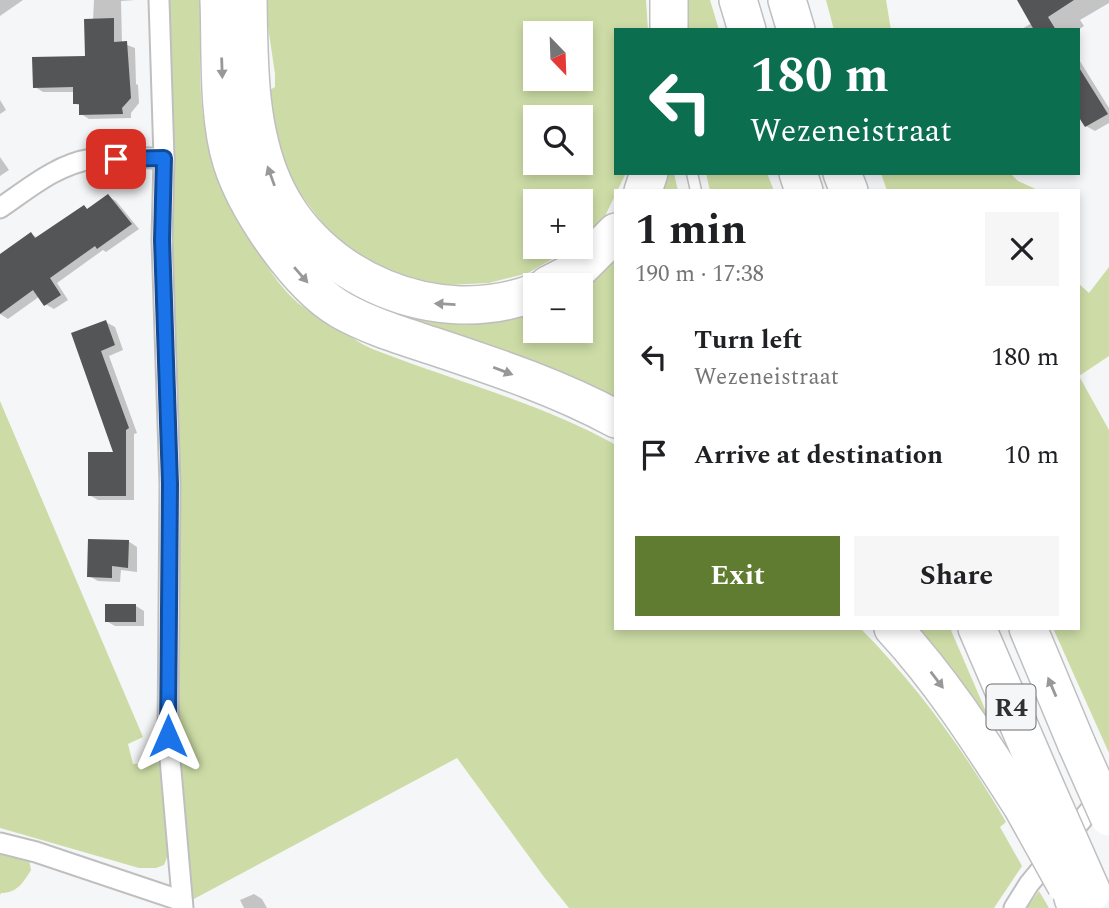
<!DOCTYPE html>
<meta charset="utf-8">
<style>
body{margin:0;font-family:Spectral,serif;background:#f6f6f6;color:#202124;height:100vh;display:flex;flex-direction:column;font-size:26px;white-space:nowrap}
*{box-sizing:border-box;margin:0}
p{font-size:23px;color:#757577}
.icon{flex:none;width:38px;height:38px;fill:none;stroke:currentColor;stroke-width:2;stroke-linecap:round;stroke-linejoin:round}
.map{position:relative;flex:1;overflow:hidden}
.sheet{position:absolute;left:614px;top:189px;width:466px;height:441px;display:flex;flex-direction:column;background:#fff;border-radius:0px;box-shadow:0 4px 10px #0003}
.sheet>*{flex:none}
.top-card{position:absolute;left:614px;top:28px;width:466px;height:147px;border-radius:0px;box-shadow:0 4px 10px #0003;background:#0b6e4f;color:#fff;overflow:hidden}
.needle{width:46px;rotate:157deg}
.fabs{position:absolute;left:523px;top:21px;display:grid;gap:14px}
.fabs a{display:grid;place-items:center;width:70px;height:70px;border-radius:0px;background:#fff;box-shadow:0 4px 10px #0003;font-size:35px}
.pin{position:absolute;display:grid;place-items:center;width:60px;height:60px;color:#fff;margin:-30px;border-radius:14px;box-shadow:0 4px 10px #0006}
.me{position:absolute;width:77px;margin:-38px;rotate:0deg;stroke-linejoin:round;filter:drop-shadow(0 0 5px #0008)}
.turn{display:flex;align-items:center;gap:24px;height:147px;padding:0 21px;font-size:32px}
.turn .icon{width:91px;height:91px;stroke-width:2.5}
.turn b{display:block;font-size:49px;line-height:60px}
.round{display:grid;place-items:center;flex:none;width:74px;height:74px;border-radius:0px;background:#f6f6f6}
.head{display:flex;align-items:center;justify-content:space-between;height:119px;padding:0 21px}
h1{font-size:42px;font-weight:700;line-height:52px}
.cta{display:flex;gap:14px;margin-top:auto;padding:14px 21px}
.cta a{flex:1;height:80px;border-radius:0px;background:#607c30;color:#fff;font-size:28px;font-weight:700;line-height:80px;text-align:center}
.cta a+a{background:#f6f6f6;color:#202124}
ul{padding:0;list-style:none}
li{display:flex;align-items:center;gap:21px;height:98px;padding:0 21px}
li div{flex:1}
li b{display:block;font-size:26px}
li em{font-style:normal}
.map>svg:first-child{display:block}
</style>
<div class="map">
<svg width="1109" height="908" viewBox="0 0 1109 908">
<rect width="100%" height="100%" fill="#f5f6f7"/>
<g fill="#cddca6" fill-rule="evenodd">
<path d="M166 0H201C200 48 197 101 209 148 214 169 225 187 234 206 250 238 271 280 298 303 312 314 327 323 343 332 353 338 364 346 375 350 455 381 540 403 616 445V628H860C917 685 965 752 1006 822L1000 827 1022 866 994 908H569L544 877 457 758 192 900 177 744 172 250 174 193Z"/>
<path d="M264 0H646L648 30H616V173H626L605 216 581 242V201H536V247H573L528 273 489 283 448 285 410 281 363 259 328 230 295 187 275 138 268 91 275 87V74ZM536 33H581V79H536ZM536 117H581V163H536Z"/>
<path d="M681 0H710L719 30H683Z"/>
<path d="M826 0H886L891 30H834Z"/>
<path d="M241 77 329 271 535 304 536 331H581V285L616 251V407L361 307 296 254Z"/>
<path d="M660 173H674L678 191H653Z"/>
<path d="M706 173H767L774 191H710Z"/>
<path d="M881 173H1010L1018 181 1040 191H887Z"/>
<path d="M1109 267V356L1079 376 1109 430V753L1053 628H1078V283L1089 293Z"/>
<path d="M0 401 143 737 128 744 133 764 159 762 168 855 164 865 156 868H139L0 828Z"/>
<path d="M905 628H950L1000 744Z"/>
<path d="M0 854 29 860 31 870C23 883 17 893 1 893L0 895Z"/>
<path d="M1039 891 1049 908H1027Z"/>
</g>
<g fill="#0003">
<path d="M0 0H23L0 16Z"/>
<path d="M94 0H135L121 1 122 43 135 48 136 84 138 85 139 103 131 113V118L89 119 81 114V106L74 103V92H43L35 87 86 58 93 20Z"/>
<path d="M1020 0H1109V3L1080 20 1084 26 1078 30H1020L1032 23Z"/>
<path d="M1078 58 1109 108V123L1095 131 1086 126 1078 113Z"/>
<path d="M0 100 6 110 0 114Z"/>
<path d="M0 157 9 170 0 176Z"/>
<path d="M108 196 116 201 139 229 106 252 103 250 57 283 68 300 54 309 45 304 40 296 8 319 0 314V256L31 234 38 238 84 207 89 210Z"/>
<path d="M106 322 115 327 123 350 109 356 137 433 134 434V500H98L89 495 116 454 73 334Z"/>
<path d="M128 541 137 547V572L121 570 120 582 98 581 89 576Z"/>
<path d="M136 606 144 611V626H115L106 621Z"/>
<path d="M254 894 262 899 267 908H244L240 900Z"/>
</g>
<g fill="#545556">
<path d="M1017 0H1074L1048 17 1056 30H1034Z"/>
<path d="M114 18V42L127 41 131 98 122 108 123 114 79 115V104H73V87L33 88 32 57 85 56 84 19Z"/>
<path d="M1078 66 1108 114 1085 127 1078 116Z"/>
<path d="M108 194 132 224 97 249 95 246 50 278 61 295 44 306 33 290 0 314V254L31 232 35 238 84 205 87 209Z"/>
<path d="M106 320 115 345 101 351 129 428 126 430V496H88V452H113L71 333Z"/>
<path d="M88 539 129 540 128 568 112 566V578L87 577Z"/>
<rect x="105" y="604" width="31" height="18"/>
</g>
<g fill="none" stroke-linecap="round" stroke-linejoin="round">
<defs>
<path id="lane" d="M692 173 696 191"/>
<g id="street">
<path d="M164 158 162 240 170 484 168 736 183 908"/>
<path d="M0 208C28 189 57 164 92 159 116 156 141 158 164 158L159 0"/>
<path d="M0 843 36 852 182 901"/>
<path d="M1014 908 1029 884 1104 793"/>
</g>
<g id="highway">
<path d="M219 0C221 50 217 116 232 163 247 210 298 285 341 310 371 327 406 337 439 348 499 368 561 389 616 419"/>
<path d="M248 0C249 61 248 126 273 183 315 279 438 331 536 292"/>
<path d="M669 0V30"/>
<path d="M738 0 747 30"/>
<path d="M787 0 796 30"/>
<path d="M798 173 804 191"/>
<path d="M842 173 849 191"/>
<path d="M643 191 649 173"/>
<path d="M548 285 579 269 616 232"/>
<path d="M893 628C943 682 982 744 1022 806"/>
<path d="M977 628 1045 786"/>
<path d="M1028 628 1077 745"/>
<path d="M1073 898 1077 908"/>
</g>
</defs>
<use href="#lane" stroke="#bfbfc0" stroke-width="13"/>
<use href="#street" stroke="#bfbfc0" stroke-width="23"/>
<use href="#highway" stroke="#bfbfc0" stroke-width="40"/>
<use href="#lane" stroke="#fff" stroke-width="10"/>
<use href="#street" stroke="#fff" stroke-width="19"/>
<use href="#highway" stroke="#fff" stroke-width="37"/>
<defs>
<g id="highway-bridge">
<path d="M1077 745 1109 817"/>
<path d="M1045 786 1092 892"/>
<path d="M1022 806 1066 885"/>
</g>
</defs>
<use href="#highway-bridge" stroke="#bfbfc0" stroke-width="40" stroke-linecap="butt"/>
<use href="#highway-bridge" stroke="#fff" stroke-width="37"/>
</g>
<defs><path id="oneway-solid" d="M-6-.8H1V-3.2L6.5 0L1 3.2V.8H-6Z" transform="scale(1.75)"/></defs>
<g fill="#989898">
<use href="#oneway-solid" transform="translate(222 68) rotate(88)"/>
<use href="#oneway-solid" transform="translate(271 176) rotate(-110)"/>
<use href="#oneway-solid" transform="translate(301 275) rotate(49)"/>
<use href="#oneway-solid" transform="translate(445 304) rotate(-177)"/>
<use href="#oneway-solid" transform="translate(503 371) rotate(21)"/>
<use href="#oneway-solid" transform="translate(937 680) rotate(53)"/>
<use href="#oneway-solid" transform="translate(1052 687) rotate(-113)"/>
</g>
<g fill="none" stroke-linecap="round" stroke-linejoin="round">
<defs>
<path id="route" d="M116 159 164 158 162 240 170 484 168 736"/>
</defs>
<use href="#route" stroke="#114b97" stroke-width="18"/>
<use href="#route" stroke="#1a73e8" stroke-width="12"/>
</g>
<g text-anchor="middle" stroke-width="7" stroke-linejoin="round" paint-order="stroke">
<rect fill="#f5f6f7" stroke="#6b6b6c" stroke-width="2" x="986.5" y="684.5" width="49" height="45" rx="5"/>
<g font-size="26" font-weight="bold" fill="#303030">
<text x="1011" y="716">R4</text>
</g>
</g>
</svg>
<div class="fabs">
<a><svg class="needle" viewBox="-14 -14 28 28"><path d="M0-13l5 13h-10z" fill="#e53935"/><path d="M0 13l5-13h-10z" fill="#757577"/></svg></a>
<a><svg class="icon" aria-label="search" viewBox="0 0 24 24"><circle cx="10" cy="10" r="6"/><path d="M15 15l6 6"/></svg></a>
<a>+</a>
<a>−</a>
</div>
<div class="pin" style="left:116px;top:159px;background:#d93025"><svg class="icon" aria-label="arrive" viewBox="0 0 24 24"><path d="M6 21V4h12l-3 4 3 4H6"/></svg></div>
<svg class="me" style="left:168px;top:736px" viewBox="-20 -20 40 40"><path d="M0-17L14 15 0 8-14 15z" fill="#1a73e8" stroke="#fff" stroke-width="4"/></svg>
<div class="top-card">
<div class="turn"><svg class="icon" aria-label="left" viewBox="0 0 24 24"><path d="M17 20v-9H6M10 6l-5 5 5 5"/></svg><div><b>180 m</b>Wezeneistraat</div></div>
</div>
<section class="sheet">
<div class="head"><div><h1>1 min</h1><p>190 m · 17:38</p></div><a class="round"><svg class="icon" aria-label="close" viewBox="0 0 24 24"><path d="M6 6l12 12M18 6L6 18"/></svg></a></div>
<ul>
<li><svg class="icon" aria-label="left" viewBox="0 0 24 24"><path d="M17 20v-9H6M10 6l-5 5 5 5"/></svg><div><b>Turn left</b><p>Wezeneistraat</p></div><em>180 m</em></li>
<li><svg class="icon" aria-label="arrive" viewBox="0 0 24 24"><path d="M6 21V4h12l-3 4 3 4H6"/></svg><div><b>Arrive at destination</b></div><em>10 m</em></li>
</ul>
<div class="cta"><a>Exit</a><a>Share</a></div>
</section>
</div>
